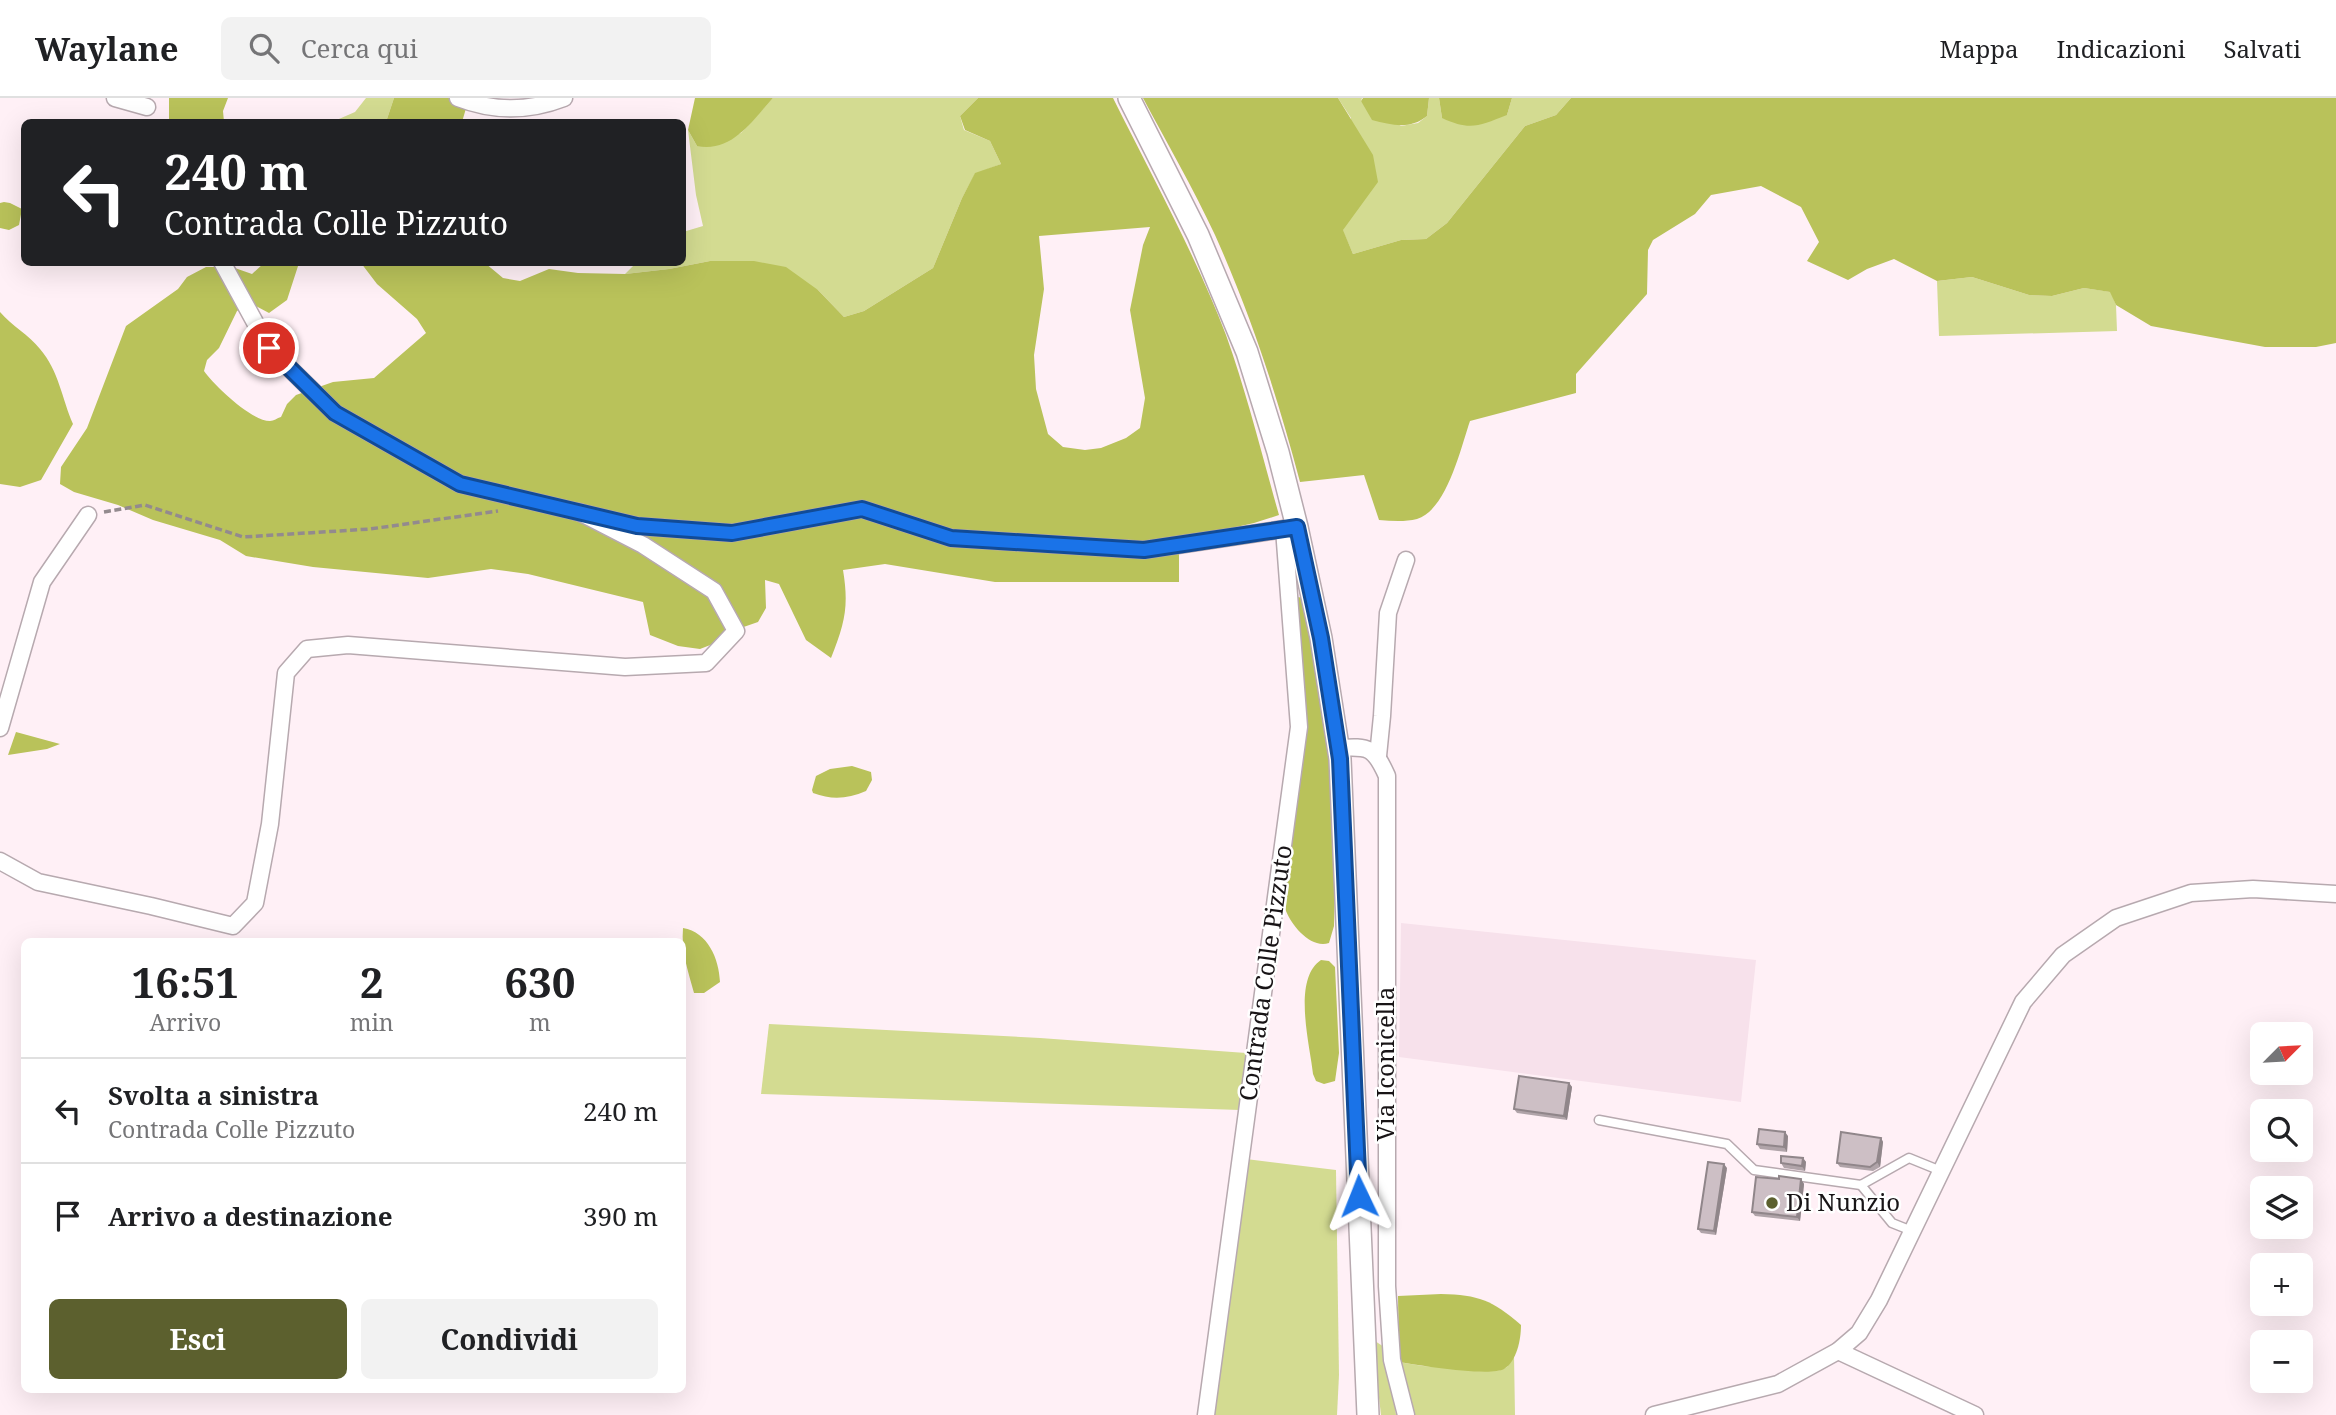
<!DOCTYPE html>
<html lang="it">
<meta charset="utf-8">
<style>
body{margin:0;font-family:"Noto Serif",serif;background:#f2f2f2;color:#202124;height:100vh;display:flex;flex-direction:column;font-size:26px;white-space:nowrap}
*{box-sizing:border-box;margin:0}
p{font-size:23px;color:#757577}
.icon{flex:none;width:38px;height:38px;fill:none;stroke:currentColor;stroke-width:2;stroke-linecap:round;stroke-linejoin:round}
.map{position:relative;flex:1;overflow:hidden}
.side{position:absolute;left:21px;top:840px;width:665px;height:455px;display:flex;flex-direction:column;background:#fff;border-radius:10px;box-shadow:0 7px 28px #0002}
.side>*{flex:none}
.guide{position:absolute;left:21px;top:21px;width:665px;height:147px;border-radius:10px;box-shadow:0 7px 28px #0002;background:#202124;color:#fff;overflow:hidden}
.needle{width:46px;rotate:66deg}
.fabs{position:absolute;left:2250px;top:924px;display:grid;gap:14px}
.fabs a{display:grid;place-items:center;width:63px;height:63px;border-radius:10px;background:#fff;box-shadow:0 7px 28px #0002;font-size:35px}
.pin{position:absolute;display:grid;place-items:center;width:60px;height:60px;color:#fff;margin:-30px;border:4px solid #fff;border-radius:50%;box-shadow:0 2px 7px #0007}
.me{position:absolute;width:77px;margin:-38px;rotate:358deg;stroke-linejoin:round;filter:drop-shadow(0 0 5px #0008)}
.turn{display:flex;align-items:center;gap:24px;height:147px;padding:0 28px;font-size:32px}
.turn .icon{width:91px;height:91px;stroke-width:2.5}
.turn b{display:block;font-size:49px;line-height:60px}
.eta{display:flex;justify-content:space-evenly;align-items:center;height:119px;text-align:center}
.eta b{font-size:42px;font-weight:700;line-height:49px}
.primary-button{display:flex;gap:14px;margin-top:auto;padding:14px 28px}
.primary-button a{flex:1;height:80px;border-radius:10px;background:#5c602e;color:#fff;font-size:28px;font-weight:700;line-height:80px;text-align:center}
.primary-button a+a{background:#f2f2f2;color:#202124}
ul{padding:0;list-style:none}
li{display:flex;align-items:center;gap:21px;height:105px;padding:0 28px;border-top:2px solid #e0e0e0}
li div{flex:1}
li b{display:block;font-size:26px}
li em{font-style:normal}
header{display:flex;align-items:center;gap:42px;box-sizing:border-box;height:98px;padding:0 35px;background:#fff;border-bottom:2px solid #e0e0e0}
header strong{font-size:33px}
nav{display:flex;gap:38px;margin-inline-start:auto;font-size:24px}
.search{width:490px;height:63px;background:#f2f2f2;display:flex;align-items:center;gap:18px;box-sizing:border-box;padding:0 24px;border-radius:10px;color:#757577;font-size:26px}
.map>svg:first-child{display:block}
</style>
<header>
<strong>Waylane</strong>
<div class="search"><svg class="icon" aria-label="search" viewBox="0 0 24 24"><circle cx="10" cy="10" r="6"/><path d="M15 15l6 6"/></svg>Cerca qui</div>
<nav><a>Mappa</a><a>Indicazioni</a><a>Salvati</a></nav>
</header>
<div class="map">
<svg width="2336" height="1317" viewBox="0 0 2336 1317">
<rect width="100%" height="100%" fill="#fff0f6"/>
<path fill="#f7e1eb" d="M1401 825 1756 862 1741 1004 1399 959Z"/>
<g fill="#d3db91">
<path d="M366 0H394L386 24H332L355 14Z"/>
<path d="M773 0H978L960 18 964 32 990 43 1001 66 975 76 962 100 933 170 864 213 844 219 818 192 710 163 669 171 625 176 636 165 682 164 683 134 703 128 696 97 688 32 697 48 741 35Z"/>
<path d="M1338 0H1362L1361 3 1401 28 1418 25 1427 18 1429 0H1439L1442 20 1507 17 1512 0H1571L1556 17 1525 28 1447 125 1426 141 1401 142 1353 156 1343 133 1351 20Z"/>
<path d="M1972 179 2029 197 2052 198 2084 190 2111 194 2116 207 2117 233 1939 238 1937 183Z"/>
<path d="M769 926 1040 940 1246 955 1240 1012 761 996Z"/>
<path d="M1246 1061 1336 1072 1339 1277 1337 1317H1210Z"/>
<path d="M1372 1241 1387 1251 1396 1317H1381Z"/>
<path d="M1514 1257 1515 1317H1414L1399 1264 1423 1268 1498 1273 1507 1269Z"/>
</g>
<g fill="#b9c25a" fill-rule="evenodd">
<path d="M169 0H228L223 13 224 24H169Z"/>
<path d="M394 0H469L462 24H386Z"/>
<path d="M695 0H773C752 23 732 55 697 48L688 32Z"/>
<path d="M978 0H1113C1152 78 1195 156 1226 237 1247 296 1262 357 1279 417L1254 425 1188 440 1179 455V484H995L885 466 843 472C849 508 845 525 831 560L806 542 779 486 765 482 766 510 758 524 732 533 718 544 700 551 678 548 650 537 643 504 528 476 491 471 428 480 313 469 246 458 220 442 153 422 118 407 74 394 60 386 61 369 87 330 126 228 178 191 187 179 206 169H232L252 176 264 165H299L287 202 269 215 250 205 237 213 219 250 207 262 204 273C214 287 251 323 270 323 274 323 277 320 281 319L287 306 296 297 333 284 374 280 426 235 417 221 377 186 361 165H485L503 180 520 183 549 171 578 175 625 176 669 171 710 163H754L786 169 818 192 844 219 864 213 933 170 962 100 975 75 1001 66 990 43 965 32 960 18ZM1150 129 1143 147 1130 212 1145 300 1140 330 1126 340 1101 350 1085 352 1063 349 1048 336 1036 291 1034 257 1044 191 1039 138Z"/>
<path d="M1143 0H1338L1373 57 1378 84 1343 132 1353 156 1401 142 1426 141 1447 125 1525 28 1556 17 1571 0H2336V245L2316 249H2265L2151 228 2116 207 2110 194 2084 190 2052 198 2029 197 1972 179 1937 183 1894 161 1867 171 1848 182 1807 163 1819 144 1801 109 1761 88 1711 97 1695 116 1653 142 1648 152 1647 196 1576 276V295L1470 323C1461 349 1447 412 1417 421 1405 424 1392 423 1379 422L1364 377 1300 384C1278 300 1251 217 1215 137 1193 90 1167 45 1143 0Z"/>
<path d="M1363 0H1429L1427 18C1410 32 1392 27 1372 22L1361 3Z"/>
<path d="M1439 0H1512L1507 17C1479 28 1470 33 1442 20Z"/>
<path d="M4 104 10 105 22 111 19 127 9 132 0 130V105Z"/>
<path d="M0 214C12 228 29 237 40 251 59 273 62 301 73 326L41 382 20 389 0 386Z"/>
<path d="M1297 499 1305 500 1333 671 1336 746 1334 828 1329 845C1311 851 1292 828 1286 813 1283 807 1283 801 1283 795L1301 630Z"/>
<path d="M16 634 60 646 47 651 8 657Z"/>
<path d="M852 668 871 674 872 682 866 693C847 701 832 702 813 695L812 692 816 678 830 671Z"/>
<path d="M683 830C708 834 719 861 720 884L704 895H694C688 873 681 853 683 830Z"/>
<path d="M1321 862 1329 863 1335 869 1339 955 1335 983 1324 986 1316 983 1313 976C1310 947 1292 881 1321 862Z"/>
<path d="M1441 1196C1479 1197 1492 1202 1521 1227 1521 1241 1517 1263 1504 1271 1490 1279 1417 1267 1399 1264L1398 1198Z"/>
</g>
<g fill="none" stroke-linecap="round" stroke-linejoin="round">
<defs>
<g id="service">
<path d="M1599 1022 1727 1046 1754 1072 1861 1087 1909 1060 1941 1073"/>
<path d="M1861 1087 1892 1125 1912 1133"/>
</g>
<g id="minor">
<path d="M115 0 147 9"/>
<path d="M458 0C494 14 528 14 564 0"/>
<path d="M222 164 269 250 335 315 460 386 637 428 732 435 862 411 951 440 1144 452 1284 431"/>
<path d="M0 630 42 484 88 417"/>
<path d="M1339 650C1369 648 1374 649 1387 678V1188L1392 1262 1406 1317"/>
<path d="M1378 658 1382 618 1388 515 1406 462"/>
<path d="M0 763 38 784 151 808 233 828 255 805 270 726 286 575 307 551 348 547 625 569 706 565 736 533 714 493 643 447 579 414"/>
<path d="M1838 1253 1975 1317"/>
<path d="M1206 1317 1299 629 1284 431 1291 430"/>
<path d="M1654 1317 1778 1286 1838 1253 1859 1235 1879 1202 2023 904 2063 857 2116 820 2191 795 2253 791 2336 796"/>
</g>
<path id="secondary" d="M1129 0 1198 137 1247 254 1278 354 1297 429 1321 540 1340 661 1368 1317"/>
</defs>
<use href="#service" stroke="#b7a9af" stroke-width="11"/>
<use href="#minor" stroke="#b7a9af" stroke-width="19"/>
<use href="#secondary" stroke="#b7a9af" stroke-width="24"/>
<path stroke="#938a8e" stroke-width="3.5" stroke-dasharray="7 3.5" stroke-linecap="butt" d="M104 414 145 407 243 439 370 431 498 413"/>
<use href="#service" stroke="#fff" stroke-width="8"/>
<use href="#minor" stroke="#fff" stroke-width="16"/>
<use href="#secondary" stroke="#fff" stroke-width="21"/>
</g>
<g fill="#b0a4a9">
<path d="M1569 985 1572 989 1567 1022 1517 1015 1514 1011Z"/>
<path d="M1788 1038 1787 1054 1760 1051 1757 1046Z"/>
<path d="M1881 1040 1883 1044 1880 1069 1873 1073 1840 1069 1837 1065Z"/>
<path d="M1803 1060 1806 1064 1805 1073 1784 1070 1781 1065Z"/>
<path d="M1727 1070 1716 1137 1701 1135 1698 1131Z"/>
<path d="M1779 1081H1801L1804 1086 1800 1123 1755 1118 1752 1114Z"/>
</g>
<g fill="#90868a">
<path d="M1569 985 1572 989 1567 1022 1564 1018Z"/>
<path d="M1785 1034 1788 1038 1787 1054 1784 1049Z"/>
<path d="M1881 1040 1883 1044 1880 1069 1877 1064Z"/>
<path d="M1803 1060 1806 1064 1805 1073 1802 1068Z"/>
<path d="M1724 1066 1727 1070 1716 1137 1714 1133Z"/>
<path d="M1801 1081 1804 1086 1800 1123 1797 1119Z"/>
</g>
<g fill="#cdbfc5" stroke="#90868a" stroke-width="2">
<path d="M1519 978 1569 985 1564 1018 1514 1011Z"/>
<path d="M1759 1031 1785 1034 1784 1049 1757 1046Z"/>
<path d="M1841 1034 1881 1040 1877 1064 1870 1069 1837 1065Z"/>
<path d="M1781 1058 1803 1060 1802 1068 1781 1065Z"/>
<path d="M1708 1064 1724 1066 1714 1133 1698 1131Z"/>
<path d="M1779 1078 1801 1081 1797 1119 1752 1114 1756 1079 1779 1081Z"/>
</g>
<g fill="none" stroke-linecap="round" stroke-linejoin="round">
<defs>
<path id="route" d="M269 250 335 315 460 386 637 428 732 435 862 411 951 440 1144 452 1297 429 1321 540 1340 661 1359 1098"/>
</defs>
<use href="#route" stroke="#114b97" stroke-width="18"/>
<use href="#route" stroke="#1a73e8" stroke-width="12"/>
</g>
<circle fill="#5c602e" stroke="#fff" stroke-width="2.5" cx="1772" cy="1105" r="7"/>
<g text-anchor="middle" stroke-width="5" stroke-linejoin="round" paint-order="stroke">
<g font-size="24" fill="#181416" stroke="#fff">
<text transform="translate(1266 875) rotate(-82)" y="8">Contrada Colle Pizzuto</text>
<text transform="translate(1386 966) rotate(-90)" y="8">Via Iconicella</text>
</g>
<g font-size="24" fill="#181416" stroke="#fff" text-anchor="start">
<text x="1786" y="1113">Di Nunzio</text>
</g>
</g>
</svg>
<div class="fabs">
<a><svg class="needle" viewBox="-14 -14 28 28"><path d="M0-13l5 13h-10z" fill="#e53935"/><path d="M0 13l5-13h-10z" fill="#757577"/></svg></a>
<a><svg class="icon" aria-label="search" viewBox="0 0 24 24"><circle cx="10" cy="10" r="6"/><path d="M15 15l6 6"/></svg></a>
<a><svg class="icon" aria-label="layers" viewBox="0 0 24 24"><path d="M12 4l9 5-9 5-9-5zM3 14l9 5 9-5"/></svg></a>
<a>+</a>
<a>−</a>
</div>
<div class="pin" style="left:269px;top:250px;background:#d93025"><svg class="icon" aria-label="arrive" viewBox="0 0 24 24"><path d="M6 21V4h12l-3 4 3 4H6"/></svg></div>
<svg class="me" style="left:1359px;top:1098px" viewBox="-20 -20 40 40"><path d="M0-17L14 15 0 8-14 15z" fill="#1a73e8" stroke="#fff" stroke-width="4"/></svg>
<div class="guide">
<div class="turn"><svg class="icon" aria-label="left" viewBox="0 0 24 24"><path d="M17 20v-9H6M10 6l-5 5 5 5"/></svg><div><b>240 m</b>Contrada Colle Pizzuto</div></div>
</div>
<section class="side">
<div class="eta">
<div><b>16:51</b><p>Arrivo</p></div>
<div><b>2</b><p>min</p></div>
<div><b>630</b><p>m</p></div>
</div>
<ul>
<li><svg class="icon" aria-label="left" viewBox="0 0 24 24"><path d="M17 20v-9H6M10 6l-5 5 5 5"/></svg><div><b>Svolta a sinistra</b><p>Contrada Colle Pizzuto</p></div><em>240 m</em></li>
<li><svg class="icon" aria-label="arrive" viewBox="0 0 24 24"><path d="M6 21V4h12l-3 4 3 4H6"/></svg><div><b>Arrivo a destinazione</b></div><em>390 m</em></li>
</ul>
<div class="primary-button"><a>Esci</a><a>Condividi</a></div>
</section>
</div>
